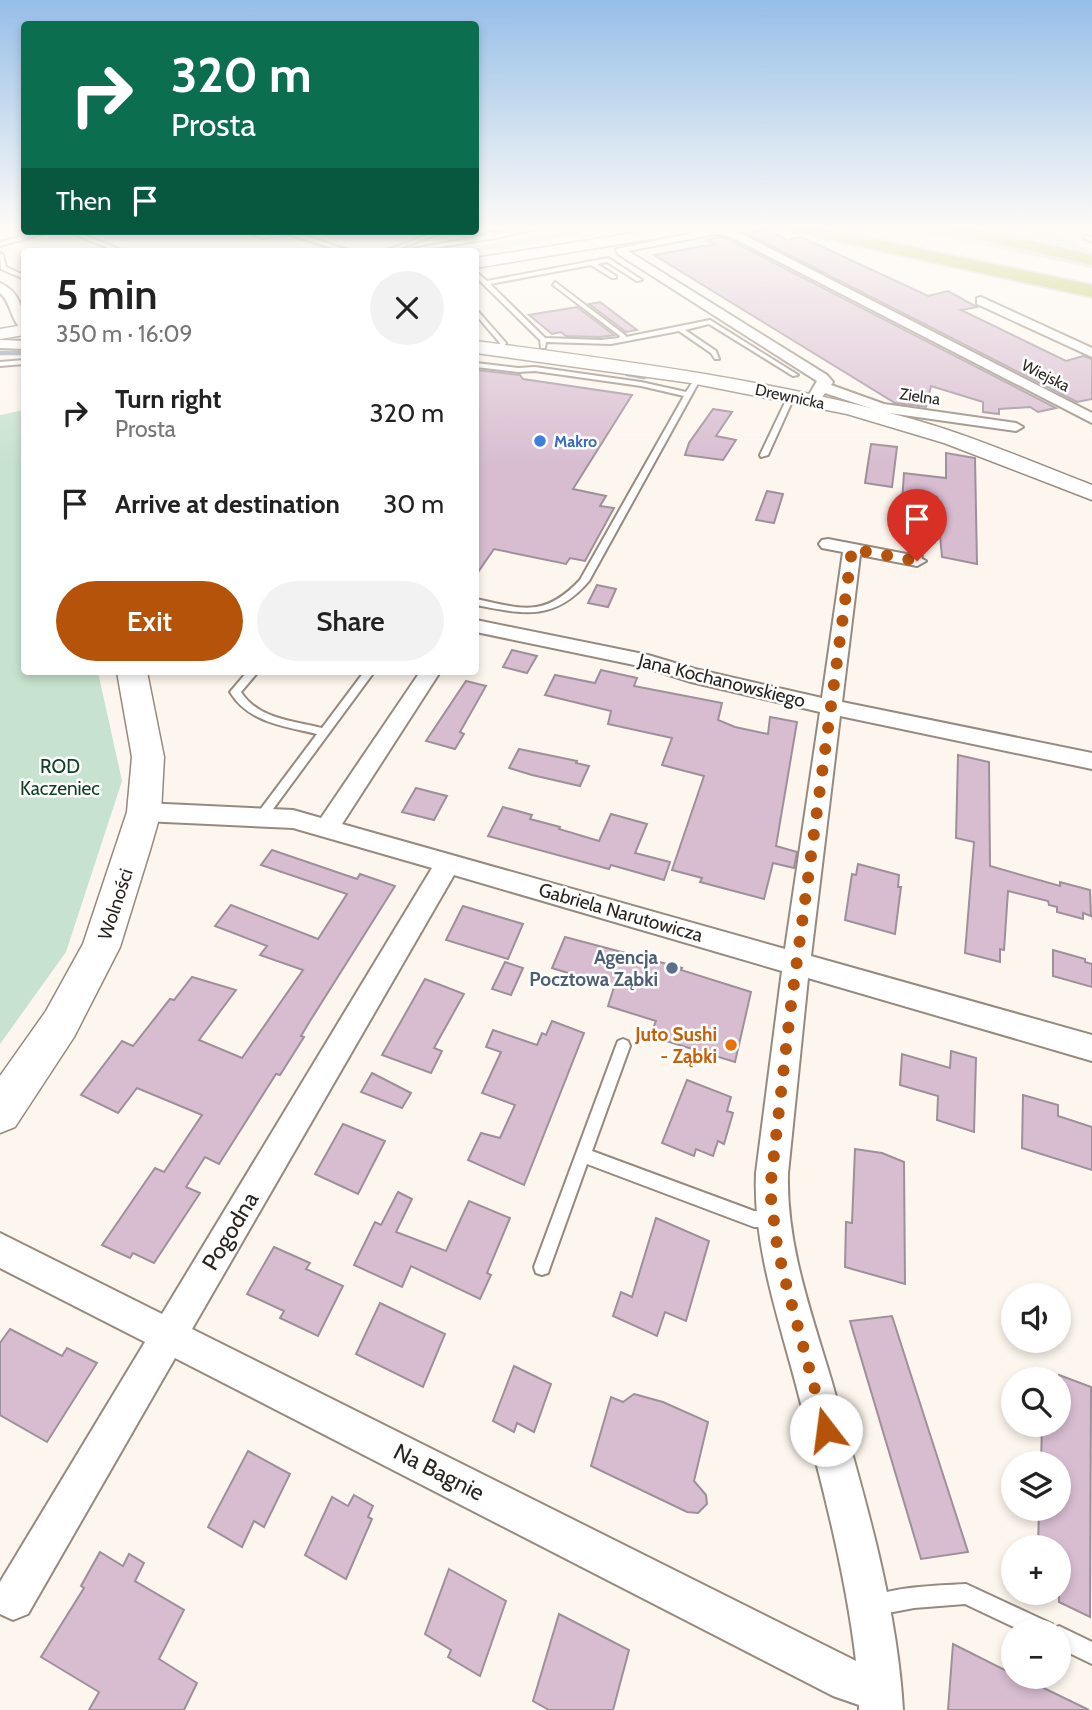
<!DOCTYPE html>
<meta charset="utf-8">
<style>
body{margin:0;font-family:Cabin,sans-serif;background:#f2f2f2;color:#222;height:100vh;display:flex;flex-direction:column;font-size:26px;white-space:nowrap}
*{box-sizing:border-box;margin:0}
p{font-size:23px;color:#767676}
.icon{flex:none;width:38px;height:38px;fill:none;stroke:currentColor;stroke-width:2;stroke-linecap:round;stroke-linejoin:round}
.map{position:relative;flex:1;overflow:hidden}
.drawer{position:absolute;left:21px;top:248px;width:458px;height:427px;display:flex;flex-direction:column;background:#fff;border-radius:7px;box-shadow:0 4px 10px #0003}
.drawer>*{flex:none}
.top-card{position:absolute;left:21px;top:21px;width:458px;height:214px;border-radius:7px;box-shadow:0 4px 10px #0003;background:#0b6e4f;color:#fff;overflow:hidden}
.controls{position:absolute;left:1001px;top:1283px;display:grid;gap:14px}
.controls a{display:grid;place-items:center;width:70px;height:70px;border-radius:50%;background:#fff;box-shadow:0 4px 10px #0003;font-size:35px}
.pin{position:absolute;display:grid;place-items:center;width:60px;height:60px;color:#fff;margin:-72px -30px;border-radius:50% 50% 50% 0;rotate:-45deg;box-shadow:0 0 7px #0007}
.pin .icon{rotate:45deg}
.me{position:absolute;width:77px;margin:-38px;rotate:345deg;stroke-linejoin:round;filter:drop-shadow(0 0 5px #0008)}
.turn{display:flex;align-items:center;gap:24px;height:147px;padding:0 35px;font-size:32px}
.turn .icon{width:91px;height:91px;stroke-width:2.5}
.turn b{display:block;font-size:49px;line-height:60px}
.then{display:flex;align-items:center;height:66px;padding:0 35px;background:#0003;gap:14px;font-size:26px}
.round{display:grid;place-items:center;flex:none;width:74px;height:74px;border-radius:37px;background:#f2f2f2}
.overview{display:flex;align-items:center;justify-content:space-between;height:119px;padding:0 35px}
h1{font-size:42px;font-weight:600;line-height:52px}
.action{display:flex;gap:14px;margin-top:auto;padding:14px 35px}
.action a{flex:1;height:80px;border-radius:42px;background:#b45309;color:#fff;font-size:28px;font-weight:600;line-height:80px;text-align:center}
.action a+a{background:#f2f2f2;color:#222}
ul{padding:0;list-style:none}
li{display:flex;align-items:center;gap:21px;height:91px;padding:0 35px}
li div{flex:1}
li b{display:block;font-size:26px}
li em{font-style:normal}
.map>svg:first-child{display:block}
</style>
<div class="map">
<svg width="1092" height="1710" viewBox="0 0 1092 1710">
<rect width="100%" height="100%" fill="#fdf6ee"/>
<g fill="#c7e2cf">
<path d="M600 226 624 227 476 252H444Z"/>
<path d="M892 226H931L1092 262V268Z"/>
<path d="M971 226H1062L1052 230 1091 252Z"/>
<path d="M24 410V672H98L122 781 66 952 0 1044V415Z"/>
</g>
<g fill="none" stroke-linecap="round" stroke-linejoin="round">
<g stroke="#909bac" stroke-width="4.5">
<path d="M0 353H23"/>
<path d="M627 374 644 377"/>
</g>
</g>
<g fill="#d8bdd1" stroke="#9e909a" stroke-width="2">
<path d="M766 229 787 240 801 237 812 242 928 296 948 291 977 307 961 310 1066 361 1083 356 1092 359V399L1077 402 746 233Z"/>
<path d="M720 237 728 239 1056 408 1038 412 1030 407 999 409V414L983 412V402L931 386 926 407 895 403 654 255 715 244 707 240Z"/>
<path d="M600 302 637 330 626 332 589 304Z"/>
<path d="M577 307 614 335 600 337 566 336 561 332 552 334 529 315Z"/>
<path d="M476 370 520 375 523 379 632 395 573 489 606 496 600 506 614 508 585 561 570 558 566 564 494 549 476 575Z"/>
<path d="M713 409 732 412 716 436 736 440 723 460 685 455 689 443Z"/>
<path d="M871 444 897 447 892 487 865 483Z"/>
<path d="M946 453 975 458 977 564 942 557 940 536H937V497L930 495 926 498 924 534 900 530 904 473 946 478Z"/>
<path d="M767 491 783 494 774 523 756 520Z"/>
<path d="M597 585 616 589 608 607 588 603Z"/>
<path d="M512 650 537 656 527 673 503 667Z"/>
<path d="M601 670 637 678 634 686 722 703 718 720 735 727 768 734 770 717 797 722 776 846 797 852 794 868 773 863 764 899 700 882 702 878 672 870 704 776 662 765 672 738 608 724 611 711 545 695 555 675 595 683Z"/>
<path d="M466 681 486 686 460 732 464 734 455 749 426 741Z"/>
<path d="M519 749 577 761 576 763 589 766 580 786 532 775 509 768Z"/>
<path d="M958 755 989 762 990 866 1060 886V882L1090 890 1091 916 1083 913V919L1057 912V907L1049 905 1048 901 1008 891 1004 950 1000 949V962L965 953 974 842 956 838Z"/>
<path d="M416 788 447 796 434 820 402 812Z"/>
<path d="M503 807 532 815 530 819 560 827 559 829 599 841 611 814 647 824 635 853 670 862 664 880 611 865 609 869 488 836Z"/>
<path d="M272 850 357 879 360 874 395 886 310 1021 301 1036 304 1037 280 1075 276 1074 219 1164 205 1157 186 1187 200 1193 154 1263 133 1253 130 1258 102 1245 155 1168 164 1172 202 1115 137 1088 118 1113 81 1095 122 1041 133 1046 170 999 174 1000 192 977 236 990 199 1040 242 1058 303 970 260 955 267 946 215 926 231 905 318 939 347 894 261 865Z"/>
<path d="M858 864 899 875 898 887H901L895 934 845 920 852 874 856 875Z"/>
<path d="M463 906 523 924 508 959 446 940Z"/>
<path d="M565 937 682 968 681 970 751 992 735 1062 650 1036 656 1021 608 1006 614 987 552 968Z"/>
<path d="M1053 950 1085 959V962L1092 964V987L1053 976Z"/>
<path d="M505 962 523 968 511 995 492 989Z"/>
<path d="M425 979 464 994 434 1048 442 1051 431 1073 382 1055Z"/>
<path d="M552 1021 584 1033 524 1185 468 1160 481 1133 500 1138 515 1105 482 1093 501 1052 486 1047 493 1030 537 1045 542 1033 546 1035Z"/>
<path d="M951 1051 976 1058 974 1132 937 1120 938 1096 900 1085 902 1054 950 1068Z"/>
<path d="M372 1073 411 1093 402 1108 361 1092Z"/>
<path d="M687 1080 731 1097 727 1111 733 1113 724 1144 718 1141 713 1156 696 1149 694 1156 662 1143Z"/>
<path d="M1023 1095 1058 1105V1116L1092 1127V1170L1022 1148Z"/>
<path d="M343 1124 385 1141 358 1194 315 1174Z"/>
<path d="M855 1149 882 1153 904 1162 905 1284 845 1267 846 1222 852 1223Z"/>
<path d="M398 1192 412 1199 396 1232 446 1251 469 1201 510 1218 487 1273 491 1275 480 1299 411 1266 402 1287 354 1265 375 1222 381 1225Z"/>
<path d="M656 1218 709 1241 686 1321 665 1312 657 1336 613 1316 621 1292 632 1297Z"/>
<path d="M274 1247 310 1263 306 1269 343 1286 318 1336 280 1318 284 1311 247 1294Z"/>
<path d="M380 1303 445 1334 423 1387 356 1354Z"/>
<path d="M892 1316 927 1425 968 1552 921 1559 850 1321Z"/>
<path d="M10 1329 62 1356 67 1348 97 1363 47 1442 0 1415V1343Z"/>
<path d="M514 1366 551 1384 534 1432 517 1423 514 1432 493 1421Z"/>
<path d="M1059 1375 1091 1387 1090 1617 1059 1602V1547H1038L1039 1508H1059V1463H1041L1042 1424H1059Z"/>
<path d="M634 1394 663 1402 708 1422 694 1481 706 1495 707 1504 698 1513 687 1512 591 1466 611 1397 623 1402Z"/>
<path d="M248 1451 290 1474 264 1527 254 1521 242 1547 208 1527Z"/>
<path d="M354 1495 373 1506 368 1517 372 1519 346 1579 305 1555 332 1497 348 1506Z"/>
<path d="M100 1552 123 1566 129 1554 144 1563 135 1581 184 1610 159 1659 197 1683 184 1710H89L99 1692 41 1657 84 1588 81 1586Z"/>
<path d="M449 1569 506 1601 480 1676 448 1657 451 1650 425 1634Z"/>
<path d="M559 1614 629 1650 613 1710H549L533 1701Z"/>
<path d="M953 1644 1013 1674V1676H1019L1089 1710H948Z"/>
</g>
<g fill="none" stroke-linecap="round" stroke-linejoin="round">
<defs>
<g id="lane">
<path d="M476 226 494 233 538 226H548L496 238 408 252H396L488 235 476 230Z"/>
<path d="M43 231H52L0 246V242Z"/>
<path d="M66 231H74L126 252H118Z"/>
<path d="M243 231 263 234 291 231 353 252H344L291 235 263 238Z"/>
<path d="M438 231H446L390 252H382Z"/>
<path d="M1086 235 1092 238V242L1084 238Z"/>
<path d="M0 253 3 255 6 267 24 275V279L1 269Z"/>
<path d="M608 258 642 280 637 281 607 262 597 264 616 276V278H612L591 265 490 284 545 338 601 340 619 338 620 336 553 285 555 282 625 335 626 337 710 320 798 375 793 376 709 324 685 330 716 351 719 359H715L711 353 679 331 611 344 546 342 545 348H541L540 340 476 277V272L487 281Z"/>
<path d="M476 309 506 343 502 351 497 350 500 343 476 315Z"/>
<path d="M24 360V364L0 366V362Z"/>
<path d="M476 363 518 368 535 367 641 382 686 392 696 377 701 378 589 581C554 622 523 614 476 605V599C523 609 544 618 580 580L684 396 641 386 535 371 518 372 476 367Z"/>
<path d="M789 394 795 395 768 455 761 457 760 455Z"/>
<path d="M929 498 936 500 934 542 923 547 921 561 917 564 913 561 915 546 926 541Z"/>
<path d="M247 672H258L241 692C258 719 294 721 322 728L364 672H374L265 820 261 821 255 817 257 814 317 734C284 726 249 723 230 692Z"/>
<path d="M623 1039 628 1041 630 1046 592 1151 754 1211H772L778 1213 780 1219 778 1225 772 1227H754L587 1164 550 1267 548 1273 542 1275 536 1273 534 1267 616 1046 618 1041Z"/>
<path d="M966 1584 1052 1624 1054 1628 1059 1626 1092 1642V1664L1059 1648V1631H1022L965 1604 914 1608 872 1616 865 1613 862 1606 865 1599C896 1586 933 1586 966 1584Z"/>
</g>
<g id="street">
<path d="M716 228 736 231 1092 413V423L729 236 716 234 628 251 827 375 833 382 831 385 884 404 1016 423 1023 427 1016 431 882 412 825 393 818 403H808L806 400 817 381 618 254 616 249Z"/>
<path d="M0 283C20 292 24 310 24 330 11 324 12 303 0 293Z"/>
<path d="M981 297 1092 348V357L977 304V298Z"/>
<path d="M0 340 24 341V349L0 348Z"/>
<path d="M828 539 917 556 926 561 917 566 860 555 842 702 1092 753V769L840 716 811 956 1092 1035V1061L808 978 788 1173C786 1244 811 1312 831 1379 861 1485 897 1601 903 1710H859V1705L833 1696 175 1358 28 1614 13 1620 0 1614V1582L145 1342 0 1268V1233L162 1314 432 868 293 828 144 821 136 818 132 812 136 806 144 803 293 810 321 818 420 672H440L342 824 785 949 820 712 691 682 644 667 476 632V620L648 655 695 669 822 698 843 552 822 548 819 544 822 540ZM454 875 782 971 756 1173C753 1244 777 1313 795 1381 819 1473 845 1567 856 1661L192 1329Z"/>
</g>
<g id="secondary">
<path d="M678 226H711L704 230 476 268V258Z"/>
<path d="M24 325V335L0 339V329Z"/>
<path d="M476 341C622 361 769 379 912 419 973 436 1032 462 1092 485V500L944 443 847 414 691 383 476 353Z"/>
<path d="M117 672H147L164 757 161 812 150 850 120 947 74 1037 15 1127 0 1133V1076L46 1011 83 944 127 812 132 757Z"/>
</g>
<g id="highway">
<path d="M783 226H812L1092 285V297L791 231Z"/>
<path d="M935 226H963L1092 255V265L937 229Z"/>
</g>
</defs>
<use href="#lane" stroke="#968a7f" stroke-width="4"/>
<use href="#street" stroke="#968a7f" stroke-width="4"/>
<use href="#secondary" stroke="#968a7f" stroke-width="3"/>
<use href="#highway" stroke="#d4d3d3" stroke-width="4"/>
<use href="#lane" fill="#fff" fill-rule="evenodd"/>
<use href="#street" fill="#fff" fill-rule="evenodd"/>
<use href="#secondary" fill="#fff" fill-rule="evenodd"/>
<use href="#highway" fill="#b2c14d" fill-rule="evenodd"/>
</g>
<linearGradient id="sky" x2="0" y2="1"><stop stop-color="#96bee8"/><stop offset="0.49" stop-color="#fefbf7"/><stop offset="1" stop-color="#fefbf7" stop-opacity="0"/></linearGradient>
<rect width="1092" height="465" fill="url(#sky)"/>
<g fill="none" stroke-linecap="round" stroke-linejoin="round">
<path stroke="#b45309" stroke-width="12" stroke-dasharray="0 21.6" d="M826 1430 784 1276 777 1245 770 1190 790 1013 852 549 917 561"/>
</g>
<circle fill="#3f7fe0" stroke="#fff" stroke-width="2.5" cx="540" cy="441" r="7"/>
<circle fill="#5c6f8a" stroke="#fff" stroke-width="2.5" cx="672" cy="968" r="7"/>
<circle fill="#e8710a" stroke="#fff" stroke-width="2.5" cx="731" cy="1045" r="7"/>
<g text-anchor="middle" stroke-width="5" stroke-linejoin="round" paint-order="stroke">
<g font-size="16" fill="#2a2521" stroke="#fff">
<text transform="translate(1046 375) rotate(27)" y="6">Wiejska</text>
<text transform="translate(790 396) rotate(12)" y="6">Drewnicka</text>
<text transform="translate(920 396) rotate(8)" y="6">Zielna</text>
</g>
<g font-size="16" font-weight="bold" fill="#366cbe" stroke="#fff" text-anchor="start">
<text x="554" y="447">Makro</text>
</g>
<g font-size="19" fill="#2a2521" stroke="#fff">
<text transform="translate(722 680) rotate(14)" y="7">Jana Kochanowskiego</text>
<text transform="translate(115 904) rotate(-72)" y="7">Wolności</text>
<text transform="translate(621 912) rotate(16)" y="7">Gabriela Narutowicza</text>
</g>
<g font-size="19" fill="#0f4025" stroke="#fff">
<text x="60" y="773">ROD<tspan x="60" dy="22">Kaczeniec</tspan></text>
</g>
<g font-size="19" font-weight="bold" fill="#4e5e75" stroke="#fff" text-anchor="end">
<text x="658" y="964">Agencja<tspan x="658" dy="22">Pocztowa Ząbki</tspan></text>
</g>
<g font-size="19" font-weight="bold" fill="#c56008" stroke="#fff" text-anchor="end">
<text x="717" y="1041">Juto Sushi<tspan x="717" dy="22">- Ząbki</tspan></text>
</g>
<g font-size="23" fill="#2a2521" stroke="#fff">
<text transform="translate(230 1231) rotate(-59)" y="8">Pogodna</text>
<text transform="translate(439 1472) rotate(27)" y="8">Na Bagnie</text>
</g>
</g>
</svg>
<div class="controls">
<a><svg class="icon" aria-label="sound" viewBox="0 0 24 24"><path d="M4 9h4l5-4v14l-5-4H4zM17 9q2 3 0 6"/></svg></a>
<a><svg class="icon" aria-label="search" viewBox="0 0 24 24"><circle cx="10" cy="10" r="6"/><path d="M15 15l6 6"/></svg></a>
<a><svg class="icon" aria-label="layers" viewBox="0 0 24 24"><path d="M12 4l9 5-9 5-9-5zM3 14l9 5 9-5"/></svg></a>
<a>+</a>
<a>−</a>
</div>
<div class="pin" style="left:917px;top:561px;background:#d93025"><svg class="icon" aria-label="arrive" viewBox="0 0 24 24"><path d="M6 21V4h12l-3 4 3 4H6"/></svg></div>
<svg class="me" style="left:826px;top:1430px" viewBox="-20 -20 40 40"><circle r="19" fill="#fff"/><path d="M0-13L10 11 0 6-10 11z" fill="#b45309"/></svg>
<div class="top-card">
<div class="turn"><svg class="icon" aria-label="right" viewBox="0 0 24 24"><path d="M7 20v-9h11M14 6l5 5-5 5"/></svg><div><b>320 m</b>Prosta</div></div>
<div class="then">Then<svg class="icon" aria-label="arrive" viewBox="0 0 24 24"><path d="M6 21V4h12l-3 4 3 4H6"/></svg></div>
</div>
<section class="drawer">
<div class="overview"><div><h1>5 min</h1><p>350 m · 16:09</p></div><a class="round"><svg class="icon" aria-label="close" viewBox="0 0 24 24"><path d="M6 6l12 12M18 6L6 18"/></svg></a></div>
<ul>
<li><svg class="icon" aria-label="right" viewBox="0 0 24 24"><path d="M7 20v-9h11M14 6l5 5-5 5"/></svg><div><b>Turn right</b><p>Prosta</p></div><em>320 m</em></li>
<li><svg class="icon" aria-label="arrive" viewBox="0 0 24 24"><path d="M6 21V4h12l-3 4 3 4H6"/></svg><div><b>Arrive at destination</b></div><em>30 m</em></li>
</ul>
<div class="action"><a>Exit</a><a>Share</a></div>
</section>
</div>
